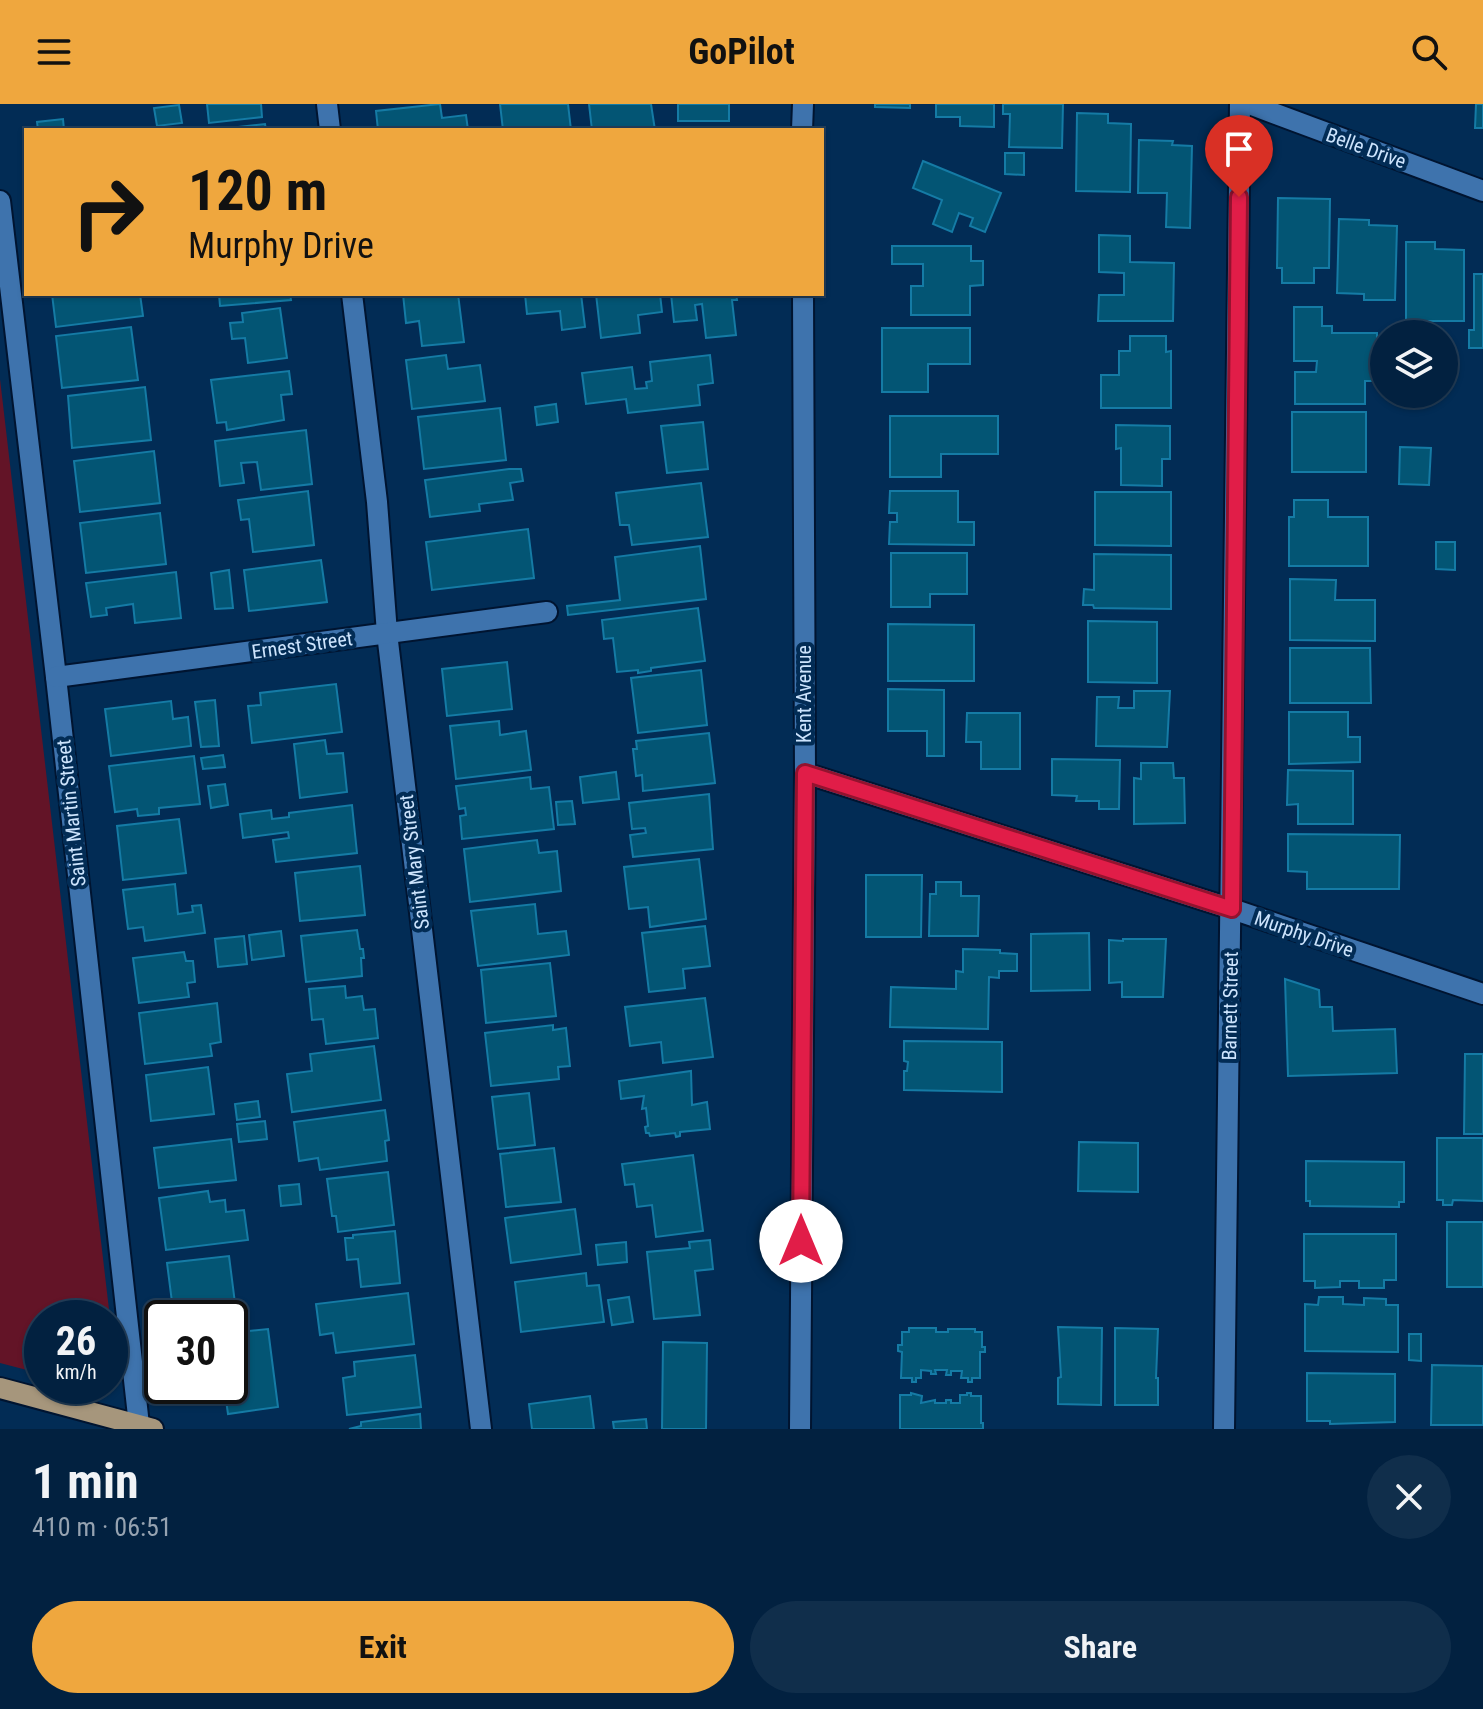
<!DOCTYPE html>
<meta charset="utf-8">
<style>
body{margin:0;font-family:"Roboto Condensed",sans-serif;background:#102e4b;color:#f1f3f6;height:100vh;display:flex;flex-direction:column;font-size:30px;white-space:nowrap}
*{box-sizing:border-box;margin:0}
p{font-size:26px;color:#96a3b1}
.icon{flex:none;width:44px;height:44px;fill:none;stroke:currentColor;stroke-width:2;stroke-linecap:round;stroke-linejoin:round}
.map{position:relative;height:1325px;overflow:hidden}
.side{display:flex;flex-direction:column;background:#022140;flex:1}
.side>*{flex:none}
.top-card{position:absolute;left:24px;top:24px;width:800px;height:168px;border-radius:0px;box-shadow:0 2px 6px #0004,0 0 0 2px #233e59;background:#efa73e;color:#111;overflow:hidden}
.tools{position:absolute;left:1370px;top:216px;display:grid;gap:16px}
.tools a{display:grid;place-items:center;width:88px;height:88px;border-radius:50%;background:#022140;box-shadow:0 2px 6px #0004,0 0 0 2px #233e59;font-size:40px}
.speed{position:absolute;left:24px;top:1196px;display:flex;gap:16px;font-size:40px;font-weight:700;text-align:center}
.speed>*{display:grid;place-content:center;width:104px;height:104px;border-radius:50%;background:#022140;box-shadow:0 2px 6px #0004,0 0 0 2px #233e59;line-height:1}
.speed small{font-size:20px;font-weight:400}
.speed .limit{border:4px solid #111;border-radius:12px;background:#fff;color:#111}
.pin{position:absolute;display:grid;place-items:center;width:68px;height:68px;color:#fff;margin:-82px -34px;border-radius:50% 50% 50% 0;rotate:-45deg;box-shadow:0 0 8px #0007}
.pin .icon{rotate:45deg}
.me{position:absolute;width:88px;margin:-44px;rotate:0deg;stroke-linejoin:round;filter:drop-shadow(0 0 6px #0008)}
.turn{display:flex;align-items:center;gap:28px;height:168px;padding:0 32px;font-size:36px}
.turn .icon{width:104px;height:104px;stroke-width:2.5}
.turn b{display:block;font-size:56px;line-height:68px}
.round{display:grid;place-items:center;flex:none;width:84px;height:84px;border-radius:42px;background:#102e4b}
.summary{display:flex;align-items:center;justify-content:space-between;height:136px;padding:0 32px}
h1{font-size:48px;font-weight:700;line-height:60px}
.cta{display:flex;gap:16px;margin-top:auto;padding:16px 32px}
.cta a{flex:1;height:92px;border-radius:48px;background:#efa73e;color:#111;font-size:32px;font-weight:700;line-height:92px;text-align:center}
.cta a+a{background:#102e4b;color:#f1f3f6}
header{display:flex;justify-content:space-between;align-items:center;height:104px;padding:0 32px;background:#efa73e;color:#111;font-size:36px;font-weight:700}
.map>svg:first-child{display:block}
</style>
<header><svg class="icon" aria-label="menu" viewBox="0 0 24 24"><path d="M4 6h16M4 12h16M4 18h16"/></svg>GoPilot<svg class="icon" aria-label="search" viewBox="0 0 24 24"><circle cx="10" cy="10" r="6"/><path d="M15 15l6 6"/></svg></header>
<div class="map">
<svg width="1483" height="1325" viewBox="0 0 1483 1325">
<rect width="100%" height="100%" fill="#022c55"/>
<path fill="#631427" d="M0 275 110 1214H42V1270L0 1259Z"/>
<g fill="#035574" stroke="#157ba5" stroke-width="2">
<path d="M207 0H261L262 13 209 19Z"/>
<path d="M440 0 442 14 466 11 468 26H378L376 7Z"/>
<path d="M500 0H568L571 26H503Z"/>
<path d="M589 0H651L655 26H592Z"/>
<rect x="678" y="0" width="51" height="17"/>
<path d="M875 0H910V4L875 3Z"/>
<path d="M936 0H994V23L960 22V13H936Z"/>
<path d="M1003 0H1063L1062 44 1009 43 1010 10H1003Z"/>
<path d="M1476 0H1483V24H1475Z"/>
<path d="M179 1 182 19 157 22 154 4Z"/>
<path d="M1077 9 1108 10V19L1131 20 1130 88 1076 87Z"/>
<path d="M63 15 64 26H38L37 18Z"/>
<path d="M265 20 266 26H211Z"/>
<path d="M1139 36 1173 37 1172 41 1192 42 1190 124 1166 123 1167 89H1138Z"/>
<path d="M1005 49H1024V71L1005 70Z"/>
<path d="M923 57 1001 89 985 128 970 122 973 114 959 109 952 128 933 120 942 96 913 84Z"/>
<path d="M1278 94 1330 95 1329 164H1314V179H1282V164H1277Z"/>
<path d="M1339 115 1369 116V121L1397 122 1395 196H1364V190L1337 189Z"/>
<path d="M1099 131 1130 132V158L1174 159 1173 217H1098L1099 191H1124V169L1099 168Z"/>
<path d="M1406 138H1435V145L1464 146V217H1406Z"/>
<path d="M892 142H971V157H983V181L970 182V211H911V182H923V160H892Z"/>
<path d="M1474 170H1483V244H1469V226H1474Z"/>
<path d="M52 190H140L143 212 56 223Z"/>
<path d="M219 190H290L291 196 220 202Z"/>
<path d="M403 190H458L464 238 422 242 419 217 406 219Z"/>
<path d="M525 190H581L585 223 562 226 560 207 527 210Z"/>
<path d="M596 190H660L662 208 638 211 640 229 601 234Z"/>
<path d="M671 190H736L737 196H732L736 231 706 234 702 200 695 201 697 216 674 218Z"/>
<path d="M1294 203H1322V222H1332V229H1377V277H1365V300H1295V268H1316L1317 257H1294Z"/>
<path d="M280 204 287 254 248 259 245 234 232 235 230 219 243 218 242 209Z"/>
<path d="M131 223 138 276 62 284 56 232Z"/>
<path d="M882 224H970V260H928V288H882Z"/>
<path d="M1130 232H1166V248L1171 247V304H1101V271H1119V247H1130Z"/>
<path d="M446 251 448 265 480 261 485 297 412 305 406 256Z"/>
<path d="M710 251 713 279 698 281 700 301 628 309 626 295 586 300 582 269 632 263 635 285 647 284 646 278 652 277 650 258Z"/>
<path d="M289 267 292 290 281 291 284 316 227 326 226 318 217 319 211 276Z"/>
<path d="M145 283 151 336 72 344 68 292Z"/>
<path d="M556 300 558 318 537 321 535 303Z"/>
<path d="M500 304 506 356 424 365 418 313Z"/>
<rect x="1292" y="308" width="74" height="60"/>
<path d="M890 312H998V350H941V373H890Z"/>
<path d="M703 318 708 365 667 369 661 322Z"/>
<path d="M1116 321 1170 322V355H1162V382L1121 381V344L1116 345Z"/>
<path d="M306 326 312 380 261 386 257 358 241 359 244 379 220 382 215 337Z"/>
<path d="M1400 343 1431 344 1429 381 1399 380Z"/>
<path d="M154 347 160 399 80 408 74 357Z"/>
<path d="M509 365H521L523 377 510 379 513 396 479 400 480 407 430 413 425 376Z"/>
<path d="M701 379 708 433 632 441 629 421H620L616 389Z"/>
<path d="M308 387 314 441 253 448 249 415 241 416 238 396Z"/>
<path d="M890 387H958V418H974V441L889 440 890 418H897V409H889Z"/>
<path d="M1095 388H1171V442L1095 441Z"/>
<path d="M1294 396H1328V413H1368V462H1289V413H1294Z"/>
<path d="M160 409 166 460 86 469 80 419Z"/>
<path d="M528 425 534 474 432 486 426 438Z"/>
<path d="M1436 438H1455V466L1436 465Z"/>
<path d="M700 442 706 495 568 511 567 502 620 496 615 453Z"/>
<path d="M891 449H967V490H930V503H891Z"/>
<path d="M1094 450 1171 451V505L1094 504 1093 501H1083L1084 485 1094 486Z"/>
<path d="M321 456 327 498 249 507 244 466Z"/>
<path d="M229 466 233 504 215 505 211 469Z"/>
<path d="M176 468 181 514 135 519 133 500 106 504 107 511 91 513 86 479Z"/>
<path d="M1290 475 1336 476 1335 496H1375V537L1290 536Z"/>
<path d="M698 504 705 557 651 564V567L638 569V566L617 568 613 534 604 535 602 516Z"/>
<path d="M1088 517 1157 518V579L1088 578Z"/>
<path d="M888 520 974 521V577H888Z"/>
<path d="M1290 544H1370L1371 599H1290Z"/>
<path d="M507 558 512 605 447 612 442 565Z"/>
<path d="M701 566 707 621 638 629 631 574Z"/>
<path d="M336 580 342 628 252 639 248 602 261 601 260 589Z"/>
<path d="M888 585 944 586V652H927V627H888Z"/>
<path d="M1134 587H1170L1167 643 1096 642 1097 593H1119L1118 604H1134Z"/>
<path d="M215 596 219 642 201 643 195 598Z"/>
<path d="M171 597 173 615 188 613 191 642 111 652 105 605Z"/>
<path d="M1289 608H1348V633H1360V658L1289 660Z"/>
<path d="M967 609H1020V665H981V638H966Z"/>
<path d="M499 617 500 631 526 627 531 666 456 675 450 622Z"/>
<path d="M709 629 715 679 643 687 642 671 636 672 633 645H637L636 637Z"/>
<path d="M325 636 327 650 343 649 347 688 300 694 294 640Z"/>
<path d="M223 651 225 663 203 665 201 654Z"/>
<path d="M194 652 200 700 159 704V710L138 712 137 705 115 708 109 662Z"/>
<path d="M1052 655 1120 656 1119 705H1099V697H1076L1077 692 1052 691Z"/>
<path d="M1141 659H1173L1174 674H1184L1185 719 1134 720V674L1141 675Z"/>
<path d="M1288 666 1353 667V720H1298V700L1287 701Z"/>
<path d="M616 668 619 695 583 699 580 673Z"/>
<path d="M530 673 531 685 549 683 554 725 462 735 460 712 466 711 465 704 459 705 456 682Z"/>
<path d="M225 680 228 701 211 704 208 682Z"/>
<path d="M709 690 713 745 633 753 630 731 646 729 645 724 632 725 629 699Z"/>
<path d="M572 697 575 720 558 721 556 698Z"/>
<path d="M352 701 357 749 276 758 273 736 289 734 288 728 243 734 240 710 271 706 272 715 289 713V709Z"/>
<path d="M179 715 186 769 123 776 117 722Z"/>
<path d="M1288 730 1400 731 1399 785H1307V768L1288 767Z"/>
<path d="M537 736 539 749 557 747 561 787 470 798 464 745Z"/>
<path d="M699 755 706 815 650 823 648 803 629 805 624 763Z"/>
<path d="M360 762 365 811 300 817 295 769Z"/>
<path d="M866 771H922L921 833H866Z"/>
<path d="M936 778H961V792H979L978 832H929L930 790H936Z"/>
<path d="M175 780 178 810 193 808 192 802 201 801 205 829 145 837 143 823 128 825 123 786Z"/>
<path d="M535 800 538 830 566 827 569 851 478 862 471 807Z"/>
<path d="M705 822 710 862 683 865 685 884 649 888 642 829Z"/>
<path d="M357 826 360 845H363L364 854H361L362 872 306 878 301 832Z"/>
<path d="M281 827 284 852 252 856 249 831Z"/>
<path d="M1089 829 1090 886 1031 887V830Z"/>
<path d="M244 832 247 860 218 863 215 835Z"/>
<path d="M1123 835H1166L1163 893H1122V878L1109 879V836L1123 837Z"/>
<path d="M963 845 1000 846V849L1017 850V867H999V874L989 873 988 925 890 923 891 883 956 885V867L963 868Z"/>
<path d="M184 848 186 857H193L195 878 187 879 189 893 139 899 133 854Z"/>
<path d="M550 859 556 912 486 919 481 866Z"/>
<path d="M1285 875 1319 886 1320 903H1332L1333 927 1395 925 1397 969 1288 972Z"/>
<path d="M345 882 346 894 362 892 364 906 375 905 378 934 326 940 323 915 312 916 309 885Z"/>
<path d="M705 894 713 953 663 959 661 938 630 942 625 903Z"/>
<path d="M217 899 221 938 210 940 212 952 145 960 139 909Z"/>
<path d="M553 921V926L566 924 570 962 558 963 559 975 491 982 485 929Z"/>
<path d="M904 937 1002 938V988L904 986V967H907L908 958 904 957Z"/>
<path d="M374 942 381 996 292 1008 287 970 312 967 310 950Z"/>
<path d="M1465 950H1483V1030H1464Z"/>
<path d="M208 963 214 1010 151 1017 146 971Z"/>
<path d="M691 967 692 1001 707 998 710 1025 680 1028V1032L676 1033 675 1029 650 1032 649 1029H646L645 1023 648 1022 646 1004 642 1005 644 992 621 995 619 977Z"/>
<path d="M529 989 535 1041 498 1045 492 993Z"/>
<path d="M258 997 260 1013 237 1016 235 1000Z"/>
<path d="M385 1006 389 1036 385 1037 387 1057 320 1066 318 1054 299 1057 294 1018Z"/>
<path d="M265 1017 267 1035 239 1038 237 1020Z"/>
<path d="M1437 1034H1483V1097L1453 1096 1452 1101H1443V1096H1437Z"/>
<path d="M231 1035 236 1076 159 1084 154 1044Z"/>
<path d="M1079 1038 1138 1039V1088L1078 1087Z"/>
<path d="M554 1044 561 1098 506 1103 500 1050Z"/>
<path d="M693 1051 703 1127 656 1133 652 1101 637 1103 634 1080 625 1081 622 1060Z"/>
<path d="M1306 1057 1404 1058V1098H1399V1103L1310 1102V1097H1306Z"/>
<path d="M388 1068 394 1121 338 1128 336 1112H332L327 1075Z"/>
<path d="M299 1080 301 1100 281 1102 279 1082Z"/>
<path d="M208 1087 210 1098 225 1096 226 1108 244 1106 248 1136 166 1146 159 1094Z"/>
<path d="M575 1105 581 1150 511 1159 505 1114Z"/>
<rect x="1447" y="1118" width="36" height="65"/>
<path d="M395 1127 400 1179 361 1183 358 1155 347 1156 345 1134H353V1131Z"/>
<path d="M1304 1130H1396V1176H1384V1184H1359V1177H1340V1183L1315 1184V1177H1304Z"/>
<path d="M710 1136 713 1165 695 1167 700 1211 654 1215 647 1148 690 1144 689 1138Z"/>
<path d="M626 1138 627 1158 598 1161 596 1141Z"/>
<path d="M229 1152 235 1199 173 1206 167 1159Z"/>
<path d="M586 1169 587 1182 599 1181 604 1218 521 1228 515 1178Z"/>
<path d="M408 1189 414 1240 336 1249 333 1229 320 1231 316 1200Z"/>
<path d="M629 1193 633 1218 612 1221 608 1196Z"/>
<path d="M1319 1193H1343V1200L1364 1201V1194L1386 1195V1201H1398V1248L1305 1247V1200L1318 1201Z"/>
<path d="M1058 1223 1102 1224 1101 1301 1058 1300V1274L1061 1273Z"/>
<path d="M909 1224H936V1228H948V1225H975V1228H982V1243H985V1248H980V1274H972V1278H968V1274H961L962 1267H951V1271H946L947 1266H935L936 1270H931V1267L921 1266V1274H916V1278H912V1274H901L902 1248 898 1247V1241H902V1228H909Z"/>
<path d="M1115 1224 1158 1225 1156 1274H1158V1301H1115Z"/>
<path d="M268 1225 278 1303 228 1310 224 1282H230V1229Z"/>
<path d="M1409 1230H1421V1257L1409 1256Z"/>
<path d="M663 1238 707 1239 706 1325H662Z"/>
<path d="M415 1251 421 1303 347 1311 343 1274 355 1272 354 1258Z"/>
<path d="M1432 1261 1483 1262V1321H1431Z"/>
<path d="M1307 1269 1395 1270V1318L1330 1320V1317H1307Z"/>
<path d="M911 1289 922 1292 921 1299 935 1296V1299H946V1296H951V1299H960V1291H967V1289H971V1292H981V1319H983V1325H900V1291H911Z"/>
<path d="M590 1292 594 1325H532L529 1300Z"/>
<path d="M420 1310 421 1325H349L361 1322V1318Z"/>
<path d="M646 1315 647 1325H614L613 1318Z"/>
</g>
<g fill="none" stroke-linecap="round" stroke-linejoin="round">
<defs>
<g id="minor">
<path d="M327 0 330 26"/>
<path d="M1249 0 1483 87"/>
<path d="M802 26 803 0"/>
<path d="M0 97 56 573 139 1321"/>
<path d="M352 190 377 398 387 529 481 1325"/>
<path d="M56 573 547 508"/>
<path d="M805 669 1232 805 1483 890"/>
<path d="M800 1325 805 669 803 190"/>
<path d="M1224 1325 1240 0"/>
</g>
<path id="major" d="M0 1284 153 1325"/>
</defs>
<use href="#minor" stroke="#001430" stroke-width="24"/>
<use href="#major" stroke="#001430" stroke-width="24"/>
<use href="#minor" stroke="#3e73ad" stroke-width="20"/>
<use href="#major" stroke="#a6967c" stroke-width="20"/>
</g>
<g fill="none" stroke-linecap="round" stroke-linejoin="round">
<defs>
<path id="route" d="M801 1137 805 669 1232 805 1239 93"/>
</defs>
<use href="#route" stroke="#92132f" stroke-width="20"/>
<use href="#route" stroke="#e11d48" stroke-width="14"/>
</g>
<g text-anchor="middle" stroke-width="8" stroke-linejoin="round" paint-order="stroke">
<g font-size="20" fill="#cde4fd" stroke="#022c55">
<text transform="translate(1366 44) rotate(20)" y="7">Belle Drive</text>
<text transform="translate(302 541) rotate(-8)" y="7">Ernest Street</text>
<text transform="translate(804 590) rotate(-90)" y="7">Kent Avenue</text>
<text transform="translate(71 709) rotate(-96)" y="7">Saint Martin Street</text>
<text transform="translate(414 758) rotate(-97)" y="7">Saint Mary Street</text>
<text transform="translate(1304 830) rotate(19)" y="7">Murphy Drive</text>
<text transform="translate(1230 902) rotate(-89)" y="7">Barnett Street</text>
</g>
</g>
</svg>
<div class="tools">
<a><svg class="icon" aria-label="layers" viewBox="0 0 24 24"><path d="M12 4l9 5-9 5-9-5zM3 14l9 5 9-5"/></svg></a>
</div>
<div class="speed"><div>26<small>km/h</small></div><div class="limit">30</div></div>
<div class="pin" style="left:1239px;top:93px;background:#d93025"><svg class="icon" aria-label="arrive" viewBox="0 0 24 24"><path d="M6 21V4h12l-3 4 3 4H6"/></svg></div>
<svg class="me" style="left:801px;top:1137px" viewBox="-20 -20 40 40"><circle r="19" fill="#fff"/><path d="M0-13L10 11 0 6-10 11z" fill="#e11d48"/></svg>
<div class="top-card">
<div class="turn"><svg class="icon" aria-label="right" viewBox="0 0 24 24"><path d="M7 20v-9h11M14 6l5 5-5 5"/></svg><div><b>120 m</b>Murphy Drive</div></div>
</div>
</div>
<section class="side">
<div class="summary"><div><h1>1 min</h1><p>410 m · 06:51</p></div><a class="round"><svg class="icon" aria-label="close" viewBox="0 0 24 24"><path d="M6 6l12 12M18 6L6 18"/></svg></a></div>
<div class="cta"><a>Exit</a><a>Share</a></div>
</section>
